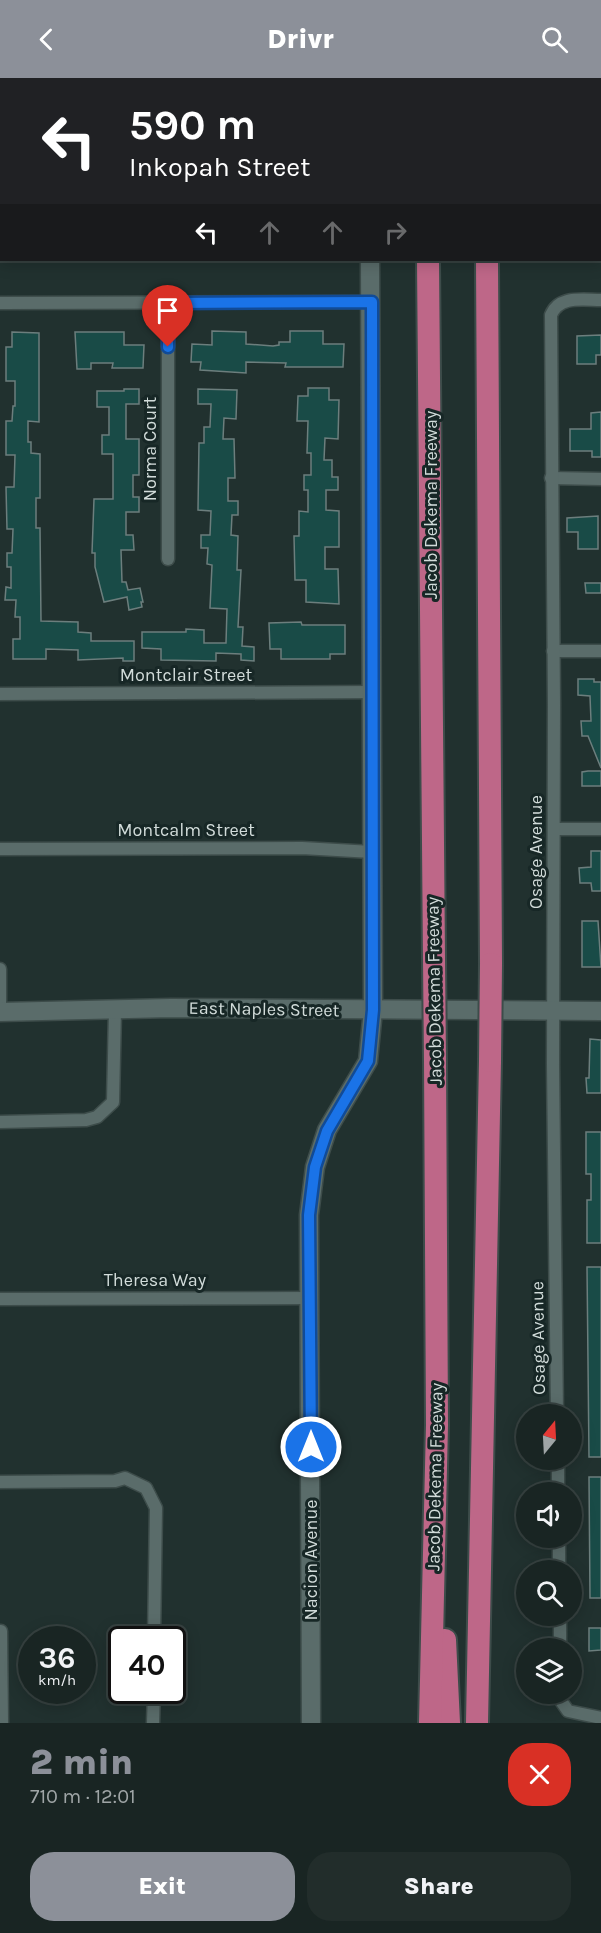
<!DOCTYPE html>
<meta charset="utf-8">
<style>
body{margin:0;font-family:Karla,sans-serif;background:#222d2b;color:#f1f3f6;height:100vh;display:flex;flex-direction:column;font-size:22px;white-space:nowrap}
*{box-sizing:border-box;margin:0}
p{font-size:20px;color:#9fa5a6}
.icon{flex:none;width:33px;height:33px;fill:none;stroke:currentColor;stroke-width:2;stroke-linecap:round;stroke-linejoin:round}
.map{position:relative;height:1645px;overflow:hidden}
.drawer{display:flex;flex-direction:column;background:#192523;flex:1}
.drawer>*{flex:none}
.top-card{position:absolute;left:0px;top:0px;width:602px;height:183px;box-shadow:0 3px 15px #0003,0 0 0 2px #374241;background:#202124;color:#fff;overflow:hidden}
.needle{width:39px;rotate:18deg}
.buttons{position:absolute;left:516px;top:1326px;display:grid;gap:12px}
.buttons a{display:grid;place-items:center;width:66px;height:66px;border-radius:50%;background:#192523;box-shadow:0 3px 15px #0003,0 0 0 2px #374241;font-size:30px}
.speed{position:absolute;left:18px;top:1548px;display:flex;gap:12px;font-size:30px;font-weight:700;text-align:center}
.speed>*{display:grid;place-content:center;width:78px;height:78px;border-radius:50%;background:#192523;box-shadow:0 3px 15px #0003,0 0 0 2px #374241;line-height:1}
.speed small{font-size:15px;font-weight:400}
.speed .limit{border:3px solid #111;border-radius:9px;background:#fff;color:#111}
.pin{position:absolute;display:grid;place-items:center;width:51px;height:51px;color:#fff;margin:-62px -26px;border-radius:50% 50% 50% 0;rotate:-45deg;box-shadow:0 0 6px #0007}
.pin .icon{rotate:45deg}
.me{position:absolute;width:66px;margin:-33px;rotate:0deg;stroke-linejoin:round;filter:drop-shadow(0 0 4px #0008)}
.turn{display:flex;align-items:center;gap:21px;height:126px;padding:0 30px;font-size:27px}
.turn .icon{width:78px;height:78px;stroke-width:2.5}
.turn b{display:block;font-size:42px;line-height:51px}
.lanes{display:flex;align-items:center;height:57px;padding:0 30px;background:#0003;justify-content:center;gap:30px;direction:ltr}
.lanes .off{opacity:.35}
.round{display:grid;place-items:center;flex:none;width:63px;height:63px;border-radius:24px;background:#222d2b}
.overview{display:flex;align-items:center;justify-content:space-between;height:102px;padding:0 30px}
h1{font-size:36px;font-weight:800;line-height:45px;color:#8c9099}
.primary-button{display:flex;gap:12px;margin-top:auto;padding:12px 30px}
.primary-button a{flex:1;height:69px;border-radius:24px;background:#8c9099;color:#fff;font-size:24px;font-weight:800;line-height:69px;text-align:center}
.primary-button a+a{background:#222d2b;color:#f1f3f6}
header{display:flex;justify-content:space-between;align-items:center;height:78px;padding:0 30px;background:#8c9099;color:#fff;font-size:27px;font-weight:800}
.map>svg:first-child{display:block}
</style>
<header><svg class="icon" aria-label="back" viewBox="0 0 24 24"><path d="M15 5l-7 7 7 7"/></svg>Drivr<svg class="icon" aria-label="search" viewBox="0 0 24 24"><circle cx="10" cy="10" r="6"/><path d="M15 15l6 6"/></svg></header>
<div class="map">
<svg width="601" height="1645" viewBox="0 0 601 1645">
<rect width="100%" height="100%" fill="#21312f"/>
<g fill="#194b47" stroke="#6c7e7d" stroke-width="1.5">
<path d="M212 253 246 254V266L273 268 279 267V264H290V253H323V266H344L343 289H285L286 285 246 284V295L200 292 201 284H191L192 266 212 267Z"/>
<path d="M12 254 39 255V344L28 343V364H31V375L40 376V420H36V450H40L41 543 78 544V554L91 555V563H134V583H123V580L78 582V572L46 571V581H13V561H20V539H15L16 522H5L6 509 11 510V489H7V475H12L13 451H7L6 409H14L15 377H6V343H12L13 328H15V303H6V269H12Z"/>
<path d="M75 254H124V267H144L143 290H112L113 285H91V291H77Z"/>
<path d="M601 257V277H596V286H577V258Z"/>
<path d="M308 310H329V322H339L338 361 325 360 324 382H332V399H338V412H326V432L339 433V469H325V491H338L339 526 306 524V502H295L294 458H299V433L308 434V412H304V397H311V375H307L308 343H297L298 318H308Z"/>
<path d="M124 311H139V326H126V361H139V397H133V419H139V434H126V457H133L134 472H121L122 504H126L128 512 140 510 143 524H141L142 529 129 532 127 519 104 524 95 489V475H92L94 421H113V376H102V357H109V329H97V313H124Z"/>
<path d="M198 311 237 312 236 341 224 340 223 361H234L235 400H228V423H238V437H232L231 457 238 458 237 492H241L238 549H243L242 568 254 569V583L241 582V576L216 575V583L161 582V571L142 570V554H186V551L204 552V565H226L227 531 210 530 212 487 207 486 208 470H201V457H210L211 433 198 432 199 365H204V349H210L211 326H198Z"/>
<path d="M601 334V379H592V373H570V351H591V335Z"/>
<path d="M598 438V471H578V454H567V440Z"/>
<path d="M585 505H601V515H586Z"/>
<path d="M301 544 302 547H345V576H330V581H281V571H270L269 545Z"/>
<path d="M578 601H594V604H601V690L588 658H582L581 643H591L590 618 578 617Z"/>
<path d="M588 693H601V708H582V694Z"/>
<path d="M591 773H601V813H592L591 805H580L579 790 591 789Z"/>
<path d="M582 843H598L601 889H582Z"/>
<path d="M590 961 601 962V1015H587L586 1000H589Z"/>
<path d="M586 1054H601V1165H587V1122H591V1096H586Z"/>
<path d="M587 1189H601V1379H589Z"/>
<path d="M589 1399H601V1520H590Z"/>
<path d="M589 1550H601V1572L589 1573Z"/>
</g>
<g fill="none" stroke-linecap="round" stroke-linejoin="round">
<defs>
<g id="street">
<path d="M248 2 250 0"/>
<path d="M0 51H2"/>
<path d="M0 225 372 224"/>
<path d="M551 400 601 401"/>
<path d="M168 481V225"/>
<path d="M553 573H601"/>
<path d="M0 616 372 614"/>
<path d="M554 751H601"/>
<path d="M0 771 302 770 372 774"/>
<path d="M0 891V934"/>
<path d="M0 1044 86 1042 97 1039 113 1024 115 932"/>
<path d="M0 1221 310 1220"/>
<path d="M557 1336 553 987 554 627 551 237C559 217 583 222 601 222"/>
<path d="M558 1382V1414"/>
<path d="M0 1404 115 1403 125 1400 146 1410 156 1430 154 1562"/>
<path d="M559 1460V1492"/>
<path d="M560 1538V1570"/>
<path d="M1 1553 2 1645"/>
<path d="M559 1616V1620L568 1633 601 1640"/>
<path d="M153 1645 154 1612"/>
</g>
<g id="secondary">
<path d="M292 0 293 2"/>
<path d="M0 934 171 930 601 933"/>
<path d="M311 1645 309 1137 315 1089 327 1052 368 983 373 932 370 182"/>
</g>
<g id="highway">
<path d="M397 0V2"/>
<path d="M424 0V2"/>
<path d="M479 0V2"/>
<path d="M515 2V0"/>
<path d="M428 182 434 881"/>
<path d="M487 182 491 886"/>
<path d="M445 1562 449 1645"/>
<path d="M430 1645 437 1347 435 983"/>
<path d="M477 1645 490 983"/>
</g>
</defs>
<use href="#street" stroke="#3d4c4a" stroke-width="15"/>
<use href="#secondary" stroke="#3d4c4a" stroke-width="21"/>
<use href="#highway" stroke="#3d4c4a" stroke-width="26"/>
<use href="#street" stroke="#5a6c6a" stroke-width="12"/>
<use href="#secondary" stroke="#5a6c6a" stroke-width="18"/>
<use href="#highway" stroke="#be6788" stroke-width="22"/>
<defs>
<g id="highway-bridge">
<path d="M434 881 435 983"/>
<path d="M490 983 491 886"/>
</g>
</defs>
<use href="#highway-bridge" stroke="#3d4c4a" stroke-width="26" stroke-linecap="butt"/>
<use href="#highway-bridge" stroke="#be6788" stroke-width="22"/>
</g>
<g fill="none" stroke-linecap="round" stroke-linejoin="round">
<defs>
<path id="route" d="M168 269V225L372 224 373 932 368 983 327 1053 315 1089 309 1137 311 1369"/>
</defs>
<use href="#route" stroke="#114b97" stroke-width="15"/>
<use href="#route" stroke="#1a73e8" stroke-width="10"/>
</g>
<g text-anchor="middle" stroke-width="6" stroke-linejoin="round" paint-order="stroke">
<g font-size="18" fill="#d2dcda" stroke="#172726">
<text transform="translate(150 371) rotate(-90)" y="6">Norma Court</text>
<text transform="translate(431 427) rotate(-90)" y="6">Jacob Dekema Freeway</text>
<text x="186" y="603">Montclair Street</text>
<text x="186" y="758">Montcalm Street</text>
<text transform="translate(536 774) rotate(-90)" y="6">Osage Avenue</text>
<text transform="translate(434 913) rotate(-91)" y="6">Jacob Dekema Freeway</text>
<text transform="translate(264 931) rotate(1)" y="6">East Naples Street</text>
<text x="155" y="1208">Theresa Way</text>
<text transform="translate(538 1260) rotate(-91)" y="6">Osage Avenue</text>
<text transform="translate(435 1399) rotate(-89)" y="6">Jacob Dekema Freeway</text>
<text transform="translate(311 1482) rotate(-90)" y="6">Nacion Avenue</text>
</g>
</g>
</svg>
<div class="buttons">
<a><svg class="needle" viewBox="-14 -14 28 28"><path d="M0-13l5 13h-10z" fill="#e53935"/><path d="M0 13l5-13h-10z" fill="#9fa5a6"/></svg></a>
<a><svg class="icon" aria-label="sound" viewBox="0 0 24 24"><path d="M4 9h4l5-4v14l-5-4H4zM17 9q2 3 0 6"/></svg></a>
<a><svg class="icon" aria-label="search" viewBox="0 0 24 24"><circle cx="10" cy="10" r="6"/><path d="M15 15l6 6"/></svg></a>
<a><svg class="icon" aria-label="layers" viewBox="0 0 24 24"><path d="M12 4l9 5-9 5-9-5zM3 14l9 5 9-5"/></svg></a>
</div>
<div class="speed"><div>36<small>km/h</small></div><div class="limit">40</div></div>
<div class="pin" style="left:168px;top:269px;background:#d93025"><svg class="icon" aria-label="arrive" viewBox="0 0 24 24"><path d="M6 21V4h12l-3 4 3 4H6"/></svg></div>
<svg class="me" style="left:311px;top:1369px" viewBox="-20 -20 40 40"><circle r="17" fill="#1a73e8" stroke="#fff" stroke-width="3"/><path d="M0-11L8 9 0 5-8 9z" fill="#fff"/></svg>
<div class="top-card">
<div class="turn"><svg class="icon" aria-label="left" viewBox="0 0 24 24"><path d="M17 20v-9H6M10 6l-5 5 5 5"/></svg><div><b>590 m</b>Inkopah Street</div></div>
<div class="lanes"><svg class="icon" aria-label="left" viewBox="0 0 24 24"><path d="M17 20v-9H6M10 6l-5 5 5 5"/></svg><svg class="icon off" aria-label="ahead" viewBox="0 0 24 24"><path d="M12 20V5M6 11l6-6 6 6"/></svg><svg class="icon off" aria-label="ahead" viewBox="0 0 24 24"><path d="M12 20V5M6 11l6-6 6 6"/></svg><svg class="icon off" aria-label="right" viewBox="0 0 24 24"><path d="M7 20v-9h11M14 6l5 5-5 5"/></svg></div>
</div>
</div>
<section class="drawer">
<div class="overview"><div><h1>2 min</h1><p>710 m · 12:01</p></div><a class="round" style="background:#d93025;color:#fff"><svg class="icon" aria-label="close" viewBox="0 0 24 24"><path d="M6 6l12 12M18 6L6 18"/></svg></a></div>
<div class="primary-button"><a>Exit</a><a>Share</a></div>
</section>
